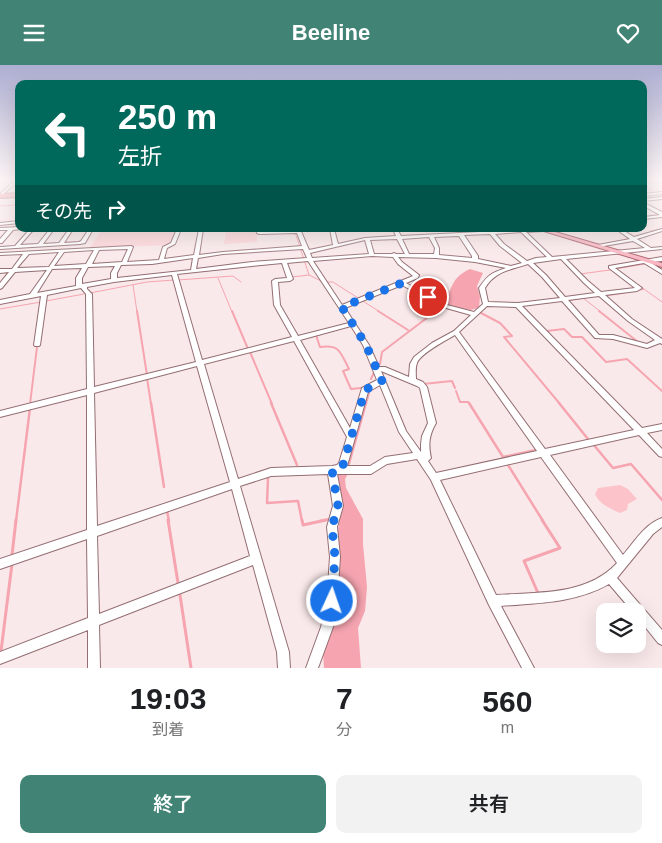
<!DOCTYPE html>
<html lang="ja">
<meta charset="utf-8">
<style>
body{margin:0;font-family:Helvetica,"Noto Sans JP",sans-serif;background:#f2f2f2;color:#202124;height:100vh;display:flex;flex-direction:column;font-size:19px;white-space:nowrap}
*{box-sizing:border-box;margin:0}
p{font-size:16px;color:#757577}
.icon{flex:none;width:28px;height:28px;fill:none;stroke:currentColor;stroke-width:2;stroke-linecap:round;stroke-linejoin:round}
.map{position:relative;height:603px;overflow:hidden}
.drawer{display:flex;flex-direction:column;background:#fff;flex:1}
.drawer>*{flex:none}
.top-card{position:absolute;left:15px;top:15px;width:632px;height:152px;border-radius:10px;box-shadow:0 5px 20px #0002;background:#00695c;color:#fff;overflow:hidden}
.tools{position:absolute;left:596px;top:538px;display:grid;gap:10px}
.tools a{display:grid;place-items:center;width:50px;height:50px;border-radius:10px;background:#fff;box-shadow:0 5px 20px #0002;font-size:25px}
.pin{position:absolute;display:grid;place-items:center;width:42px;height:42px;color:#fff;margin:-21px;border:2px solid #fff;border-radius:50%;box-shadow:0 1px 5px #0007}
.me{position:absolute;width:55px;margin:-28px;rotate:3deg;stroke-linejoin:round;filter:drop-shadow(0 0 4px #0008)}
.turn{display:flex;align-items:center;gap:18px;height:105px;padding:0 20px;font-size:22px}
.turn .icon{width:65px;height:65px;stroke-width:2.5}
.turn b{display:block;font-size:35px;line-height:42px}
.then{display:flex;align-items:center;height:48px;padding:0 20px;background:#0003;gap:10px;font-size:19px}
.eta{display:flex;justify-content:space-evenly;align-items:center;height:85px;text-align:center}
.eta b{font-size:30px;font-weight:600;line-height:35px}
.button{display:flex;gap:10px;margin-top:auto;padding:10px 20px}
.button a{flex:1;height:58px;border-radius:10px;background:#418374;color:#fff;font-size:20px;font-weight:600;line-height:58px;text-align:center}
.button a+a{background:#f2f2f2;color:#202124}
header{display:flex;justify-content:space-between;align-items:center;height:65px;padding:0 20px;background:#418374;color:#fff;font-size:22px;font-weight:600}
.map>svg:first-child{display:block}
</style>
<header><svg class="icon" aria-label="menu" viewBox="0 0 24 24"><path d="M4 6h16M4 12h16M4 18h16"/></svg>Beeline<svg class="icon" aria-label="heart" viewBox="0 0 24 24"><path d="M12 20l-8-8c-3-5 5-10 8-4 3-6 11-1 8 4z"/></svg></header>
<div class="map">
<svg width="662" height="603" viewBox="0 0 662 603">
<rect width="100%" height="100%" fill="#fae9ea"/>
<g fill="#ffd6da">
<path d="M102 164H178L172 178 169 180 90 183Z"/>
<path d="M224 164H235V167H257V177L224 179 226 167H223Z"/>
</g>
<path fill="#fcc4ca" d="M620 420 628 424 637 434 628 439 627 445 620 448C611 444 599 439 595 429L598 423Z"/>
<g fill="#f6a5b0">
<path d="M470 204 483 208 477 221 480 231 479 243 470 245 443 239C454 223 449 214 470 204Z"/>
<path d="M349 407 345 414 346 423 363 454V479L367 522 365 546 358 563 361 603H324L323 587 340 497 338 466 340 449 337 409Z"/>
</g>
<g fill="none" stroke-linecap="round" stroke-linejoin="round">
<g stroke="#f6a5b0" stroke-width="1">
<path d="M644 119 661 117"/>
<path d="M644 121 654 126"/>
<path d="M0 141 19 140"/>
<path d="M294 164 309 210 321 216"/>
<path d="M426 164 427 167"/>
<path d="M651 166 662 164"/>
<path d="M615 204 645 199"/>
<path d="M580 209 610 205"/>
<path d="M292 212 309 210"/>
<path d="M218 213 232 247"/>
<path d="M178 215 233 211 241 217"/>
<path d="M327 217H333L380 247"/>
<path d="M133 220 137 247"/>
<path d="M644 224 662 237"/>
<path d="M637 226 644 224 640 221"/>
<path d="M90 228 147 217 174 215"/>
<path d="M605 231 625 228"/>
<path d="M583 233 601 247"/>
<path d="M46 236 84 229"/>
<path d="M567 236 589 232"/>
<path d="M0 244 41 237"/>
<path d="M434 247 442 241"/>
</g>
<g stroke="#f6a5b0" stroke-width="2">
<path d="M137 246 147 310"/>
<path d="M232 246 248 284"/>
<path d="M378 246 408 265"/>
<path d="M599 246 638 277"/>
<path d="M481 248 500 258 512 271 504 272 560 339"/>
<path d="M547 266 564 264 572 272H582L606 297 627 294 662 326"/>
<path d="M316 270 320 282C340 279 340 287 349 304L343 306 351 324 361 323"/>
<path d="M250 287 272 339"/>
<path d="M380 299 382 287 436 246"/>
<path d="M147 313 151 339"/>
<path d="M371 314 375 305"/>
<path d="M423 319 452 316 455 323"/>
<path d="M456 326 460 337H468L470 339"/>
<path d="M30 339 37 282"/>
<path d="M366 339 369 328"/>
</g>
<g stroke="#f6a5b0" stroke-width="2.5">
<path d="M151 338 164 422"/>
<path d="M271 338 297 400"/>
<path d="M469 338 503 392 536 385"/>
<path d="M559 338 588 374"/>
<path d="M593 379 613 403 631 399 662 435"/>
<path d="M508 400 543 456"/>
<path d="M348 402 366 338"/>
<path d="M266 412 268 413 267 438 298 436 302 456"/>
<path d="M167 446 169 456"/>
<path d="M16 456 30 343"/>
<path d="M320 456 330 454"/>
</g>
<g stroke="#f6a5b0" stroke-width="3">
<path d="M168 455 178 518"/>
<path d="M302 455 303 460 326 455"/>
<path d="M12 490 16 455"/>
<path d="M538 528 524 496 560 483 542 455"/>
<path d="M180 530 191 603"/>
<path d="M1 586 12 499"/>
</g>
<defs>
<g id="minor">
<path d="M15 115H19L0 132V129Z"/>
<path d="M662 127V129L644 131V129Z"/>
<path d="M662 132V134L644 136V134Z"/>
<path d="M644 138 662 147V152L644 154V152L660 150 644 141Z"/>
<path d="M19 156V158L0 160V158Z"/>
<path d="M19 162V164H21L13 165 2 178H0V174L8 165H0V163Z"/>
<path d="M30 164H34L20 180 38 179 50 164H54L43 179 59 178 69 164H73L64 178 79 177 81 176 89 164H93L85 178 80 179 0 184V182L15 181Z"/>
<path d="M177 164H181L175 179 167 183 164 194 194 190 199 164H203L199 190 223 187 302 181 297 168 259 169 257 168 256 164H260L261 167 296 166V164H300L309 185 333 180 330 164H334L338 179 365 173 396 171 393 164H397L401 171 540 164H564L562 165 526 167 552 192 645 183 633 176 598 182 596 181 598 180 630 174 616 164H621L634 172 662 164V166L637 174 651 183 662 182V184L566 194 588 216 601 227 635 223 609 203V201L662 192V196L650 197 662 205V209L644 198 615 203 642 223 637 226 605 230 632 254 662 274V279L660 278 647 283 613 274 595 273 562 236 522 241 642 363 662 359V365L647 368 662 384V392L659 391 639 370 550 390 623 490C635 476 645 459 662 453V462L653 469 617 513 662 565V580L658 578 638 553V546H632L609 519C576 538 538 538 501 541L534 603H522L489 540 431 415 417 394 387 399 371 409H337L343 441 337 462 340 492 337 536 333 562 318 603H306L321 562 327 536 330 492 327 462 333 441 328 409 271 411 240 421 289 587 290 603H278L277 587 253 500 99 560 100 603H88V565L0 599V587L88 553 87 474 0 504V494L87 465V330L0 352V346L87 324 86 229 81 223 47 230 40 280 39 281H35L34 280 41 231 0 239V235L30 229 47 205 15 207 2 223 0 224V218L9 207 0 208V204H12L23 189 0 190V188L131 181 133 182 127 197 159 195 163 182 171 178ZM521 167 547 192 536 193 527 196 504 179 495 169ZM490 169 500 181 522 198 511 201 478 194V191L464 170ZM459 171 472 191V193L439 190V183L434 172ZM429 172 435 183 434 189H409L402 174ZM397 174 405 189H396L394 188 392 189H374L370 175ZM365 175 369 189 312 193 310 188ZM128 184 122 197 92 199 99 185ZM303 184 307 193 252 197 196 204 198 193 223 189ZM94 185 86 199 54 201 64 187ZM59 187 49 202 17 203 29 189ZM372 191 393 192 398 199 413 211 342 240 313 196ZM398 192 436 193 475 197 506 203C491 208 488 210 479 223L483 239 474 247 443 239 406 218 418 213 419 210 402 197ZM193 193 191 205 117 213V208L121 200 152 199ZM561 194 584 218 595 228 565 232 546 210 533 198ZM308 196 349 258 298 271 280 240 278 217 290 216 293 214 287 198ZM282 198 287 213 275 214 272 216 274 240 292 272 202 295 177 209 252 201ZM528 199 542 212 560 233 518 238 488 237 485 223C495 206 510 205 528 199ZM115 201 111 208V214L82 219V213L88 202ZM82 203 76 213V221L37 228 52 204ZM172 210 196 297 94 322 92 229 87 224V222L114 217ZM402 220 439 241 471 250 454 266 432 278 414 292 410 299 409 312 385 302H379L369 280 345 243ZM599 231 628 256 655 275 647 279 613 270H599L568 235ZM487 241 516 242 634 365 545 384 459 267ZM351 261 363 280 377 315 362 323 350 363 300 275ZM455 270 537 386 436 408 428 396 431 393C428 380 429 370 436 358L427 322 423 317 416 314C416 310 415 303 417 298 420 289 446 275 455 270ZM294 276 347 372 339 398 337 400 332 401 271 403 238 414 204 299ZM197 301 230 417 97 461 94 328ZM381 306 417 321 420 323 428 358 422 371 421 379V387L406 366ZM380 320 399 367 413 388 385 392 370 401H347L368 327ZM541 392 617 498C587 531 537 527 496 530L440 415ZM232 424 250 491 99 549 97 471Z"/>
</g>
<path id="major" d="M537 164H545L662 198V202Z"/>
<path id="highway" d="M19 128V132L0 133V129Z"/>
</defs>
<use href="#minor" stroke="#936e72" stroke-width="2"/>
<use href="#major" stroke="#a75b67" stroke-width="2"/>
<use href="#highway" stroke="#a75b67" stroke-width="2"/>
<use href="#minor" fill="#fff" fill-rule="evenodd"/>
<use href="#major" fill="#f8b5c0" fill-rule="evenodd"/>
<use href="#highway" fill="#f38496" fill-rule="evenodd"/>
</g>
<linearGradient id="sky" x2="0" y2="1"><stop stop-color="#adaed2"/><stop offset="0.57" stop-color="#fdf5f6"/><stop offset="1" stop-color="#fdf5f6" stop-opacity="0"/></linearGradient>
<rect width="662" height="200" fill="url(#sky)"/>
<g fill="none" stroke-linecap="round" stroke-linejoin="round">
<path stroke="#1a73e8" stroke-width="9" stroke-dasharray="0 16.2" d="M332 536 335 492 332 462 338 441 332 405 340 403 343 400 365 325 382 316 366 280 342 242 402 218 428 232"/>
</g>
</svg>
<div class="tools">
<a><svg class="icon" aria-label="layers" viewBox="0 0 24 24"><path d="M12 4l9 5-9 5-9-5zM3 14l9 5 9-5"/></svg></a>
</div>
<div class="pin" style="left:428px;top:232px;background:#d93025"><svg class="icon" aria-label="arrive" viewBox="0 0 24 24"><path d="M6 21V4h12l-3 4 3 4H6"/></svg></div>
<svg class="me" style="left:332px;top:536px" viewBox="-20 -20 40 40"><circle r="17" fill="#1a73e8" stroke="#fff" stroke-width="3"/><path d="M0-11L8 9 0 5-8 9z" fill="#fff"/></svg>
<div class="top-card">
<div class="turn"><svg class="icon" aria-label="left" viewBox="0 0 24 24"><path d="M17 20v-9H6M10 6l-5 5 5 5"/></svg><div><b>250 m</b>左折</div></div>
<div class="then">その先<svg class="icon" aria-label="right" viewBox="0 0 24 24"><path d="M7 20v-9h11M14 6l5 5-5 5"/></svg></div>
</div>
</div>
<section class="drawer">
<div class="eta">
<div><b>19:03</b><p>到着</p></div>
<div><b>7</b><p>分</p></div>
<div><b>560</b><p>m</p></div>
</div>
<div class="button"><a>終了</a><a>共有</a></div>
</section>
